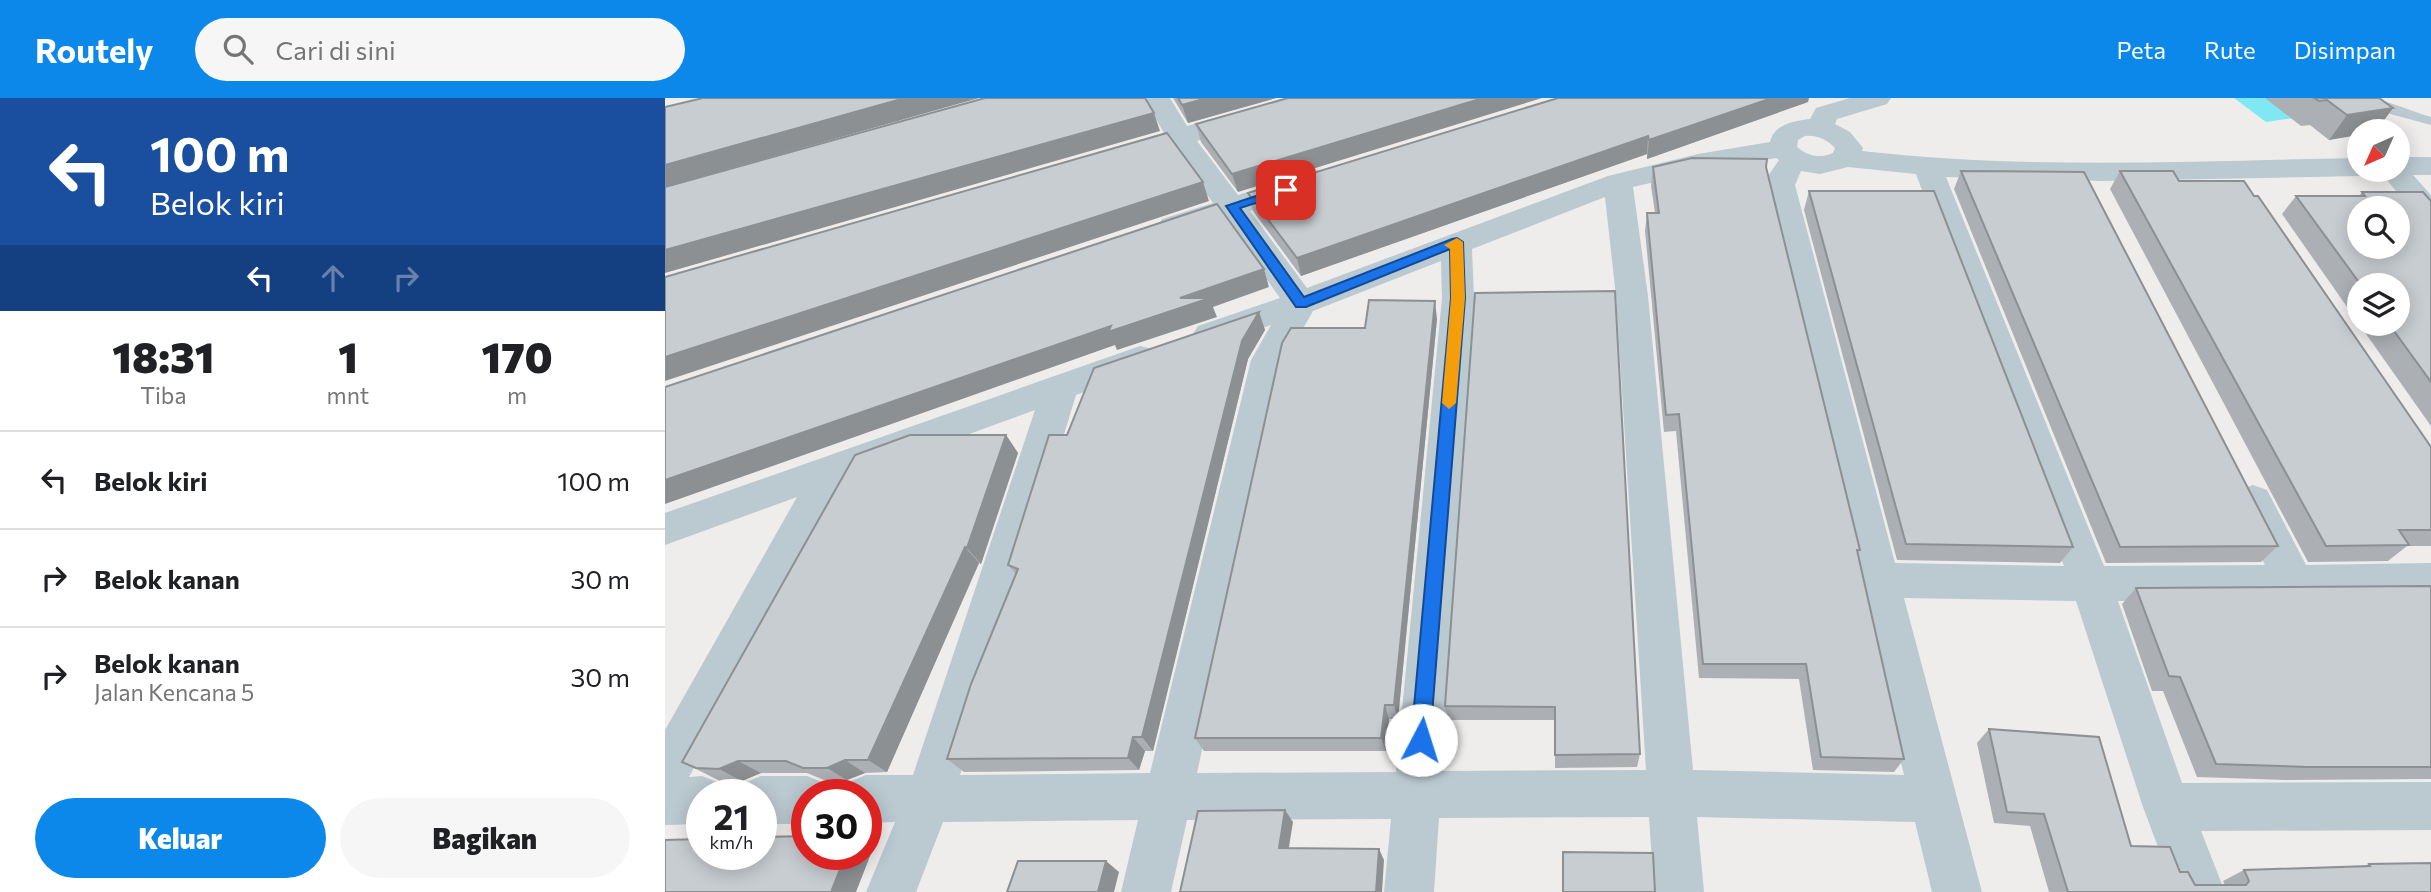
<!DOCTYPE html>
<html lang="id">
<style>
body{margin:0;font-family:Commissioner,sans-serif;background:#f6f6f6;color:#202124;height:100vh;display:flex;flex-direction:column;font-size:26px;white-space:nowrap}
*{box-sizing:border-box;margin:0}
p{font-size:23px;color:#757577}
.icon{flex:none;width:38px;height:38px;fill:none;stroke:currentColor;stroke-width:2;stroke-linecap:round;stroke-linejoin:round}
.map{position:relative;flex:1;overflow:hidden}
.drawer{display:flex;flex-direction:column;background:#fff;width:665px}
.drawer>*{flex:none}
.guide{background:#1a4fa0;color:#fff;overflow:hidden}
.needle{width:46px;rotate:225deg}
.buttons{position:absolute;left:1682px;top:21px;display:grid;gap:14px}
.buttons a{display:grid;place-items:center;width:63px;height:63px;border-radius:50%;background:#fff;box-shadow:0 4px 18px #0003;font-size:35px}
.speed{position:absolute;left:21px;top:681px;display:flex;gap:14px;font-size:35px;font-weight:700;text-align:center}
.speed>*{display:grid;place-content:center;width:91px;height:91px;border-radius:50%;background:#fff;box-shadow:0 4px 18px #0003;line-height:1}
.speed small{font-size:18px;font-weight:400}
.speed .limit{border:10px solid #d22;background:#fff;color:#111}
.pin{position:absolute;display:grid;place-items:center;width:60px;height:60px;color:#fff;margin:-30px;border-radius:14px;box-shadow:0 4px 10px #0006}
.me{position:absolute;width:77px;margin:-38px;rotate:5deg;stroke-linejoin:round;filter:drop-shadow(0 0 5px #0008)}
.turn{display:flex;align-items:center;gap:24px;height:147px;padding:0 35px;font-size:32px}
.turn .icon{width:91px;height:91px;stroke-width:2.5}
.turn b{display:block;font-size:49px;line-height:60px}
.lanes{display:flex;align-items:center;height:66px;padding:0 35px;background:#0003;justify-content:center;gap:35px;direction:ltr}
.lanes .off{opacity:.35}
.eta{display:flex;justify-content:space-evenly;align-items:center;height:119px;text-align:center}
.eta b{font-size:42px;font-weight:800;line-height:49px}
.action{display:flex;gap:14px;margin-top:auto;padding:14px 35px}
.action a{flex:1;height:80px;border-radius:42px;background:#0c87ea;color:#fff;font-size:28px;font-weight:800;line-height:80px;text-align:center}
.action a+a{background:#f6f6f6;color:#202124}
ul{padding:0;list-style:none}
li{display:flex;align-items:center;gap:21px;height:98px;padding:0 35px;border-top:2px solid #e0e0e0}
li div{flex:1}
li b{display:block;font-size:26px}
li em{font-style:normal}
header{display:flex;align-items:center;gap:42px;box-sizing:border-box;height:98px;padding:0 35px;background:#0c87ea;color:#fff}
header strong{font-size:33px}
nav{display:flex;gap:38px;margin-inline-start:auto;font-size:24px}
.search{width:490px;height:63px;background:#f6f6f6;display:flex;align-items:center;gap:18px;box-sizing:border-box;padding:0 24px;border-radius:38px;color:#757577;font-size:26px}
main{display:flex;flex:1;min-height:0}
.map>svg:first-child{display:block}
</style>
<header>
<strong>Routely</strong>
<div class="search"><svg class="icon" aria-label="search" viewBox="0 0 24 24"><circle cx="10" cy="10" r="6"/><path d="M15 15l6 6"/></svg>Cari di sini</div>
<nav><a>Peta</a><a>Rute</a><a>Disimpan</a></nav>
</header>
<main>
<section class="drawer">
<div class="guide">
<div class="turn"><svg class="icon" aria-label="left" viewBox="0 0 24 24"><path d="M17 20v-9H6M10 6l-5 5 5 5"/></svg><div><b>100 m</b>Belok kiri</div></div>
<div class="lanes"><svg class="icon" aria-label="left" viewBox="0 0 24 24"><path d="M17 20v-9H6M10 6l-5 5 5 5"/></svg><svg class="icon off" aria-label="ahead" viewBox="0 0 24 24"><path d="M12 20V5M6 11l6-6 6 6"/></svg><svg class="icon off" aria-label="right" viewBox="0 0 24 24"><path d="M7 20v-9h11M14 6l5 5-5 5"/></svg></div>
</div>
<div class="eta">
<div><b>18:31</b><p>Tiba</p></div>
<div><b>1</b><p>mnt</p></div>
<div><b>170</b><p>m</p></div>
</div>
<ul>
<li><svg class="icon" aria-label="left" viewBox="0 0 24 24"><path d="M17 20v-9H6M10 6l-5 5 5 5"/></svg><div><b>Belok kiri</b></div><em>100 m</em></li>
<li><svg class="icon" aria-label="right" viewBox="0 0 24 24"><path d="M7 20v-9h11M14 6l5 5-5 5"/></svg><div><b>Belok kanan</b></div><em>30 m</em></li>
<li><svg class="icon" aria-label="right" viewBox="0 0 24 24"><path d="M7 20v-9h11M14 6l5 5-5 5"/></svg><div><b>Belok kanan</b><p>Jalan Kencana 5</p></div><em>30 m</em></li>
</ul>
<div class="action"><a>Keluar</a><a>Bagikan</a></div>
</section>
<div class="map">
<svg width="1766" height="794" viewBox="0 0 1766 794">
<rect width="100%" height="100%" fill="#efecec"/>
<path fill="#80e8f2" d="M1569 0H1619L1643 18 1601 24Z"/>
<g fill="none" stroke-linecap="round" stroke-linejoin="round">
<path fill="#bbc9d0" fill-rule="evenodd" d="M1698 0C1718 0 1745 13 1766 19V27L1718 14Z"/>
<g fill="#bbc9d0" fill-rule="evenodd">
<path d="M479 0H505L522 28 621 0H663L659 6 532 43 573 97 634 78 644 81 649 87 644 93 585 113 642 190 943 78 1033 56 1105 44C1109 26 1129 23 1145 21L1151 10 1185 0H1226L1222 6 1172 21 1170 26 1185 34 1198 50 1197 53C1362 72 1528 63 1694 60V72H1706L1704 75 1694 78 1437 83 1281 79 1439 468 1600 467 1569 403 1574 392 1588 387 1602 392 1641 467 1766 465V501L1453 503 1517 685 1766 684V732L1536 733 1560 794H1510L1478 709 1411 503 1239 500 1317 794H1267L1250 724 1032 719 1039 794H989L984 719 774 720 769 794H719L726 721 522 722 506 794H456L473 722 278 724 251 794H201L230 724 201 725V696H179L184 684 201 677H248L370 312 181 381 24 679 37 678 54 685 59 696H37V726L0 727V632L132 399 0 447V415L475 248 487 251 492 260 487 269 411 297 295 677 485 675 586 262 606 227 545 248 533 244 528 236 533 228 615 200 559 121 508 138 497 135 493 128 497 121 548 105 509 50 457 64 447 62 443 56 447 50 499 35ZM1140 38C1152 37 1161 41 1170 50L1168 55C1154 61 1143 58 1132 49L1133 42ZM1111 60 1114 62 1105 75 1100 87 1239 677 1028 672 983 198 968 89 1033 74ZM1183 69 1251 76 1399 468 1230 465 1130 87 1136 73 1155 76ZM940 99 951 198 981 672 777 673 809 200 807 151ZM776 163 777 200 731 674 532 675 620 262 648 213Z"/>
<path d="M1732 59H1766V77H1748L1766 97V125L1755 123 1714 72H1732Z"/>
<path d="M96 678H142L159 685 164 696H142V726H96V696H74L79 685Z"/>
</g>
</g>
<g fill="#acb0b5">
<path d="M508 0H611L523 25Z"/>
<path d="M623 0 573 94 536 44 531 26Z"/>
<path d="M1600 0H1714L1728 10 1711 33H1694L1664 42 1645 27 1636 28Z"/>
<path d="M1143 4 982 61V56L636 178 588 113 583 95Z"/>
<path d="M988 69H1101L1195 452 1193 455 1239 661 1229 674 1148 672 1134 581 1034 580 1011 333 999 334 980 133 982 115H990L986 88Z"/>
<path d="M1296 73 1613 448 1596 464 1441 465 1289 91Z"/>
<path d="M1455 73 1514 83 1766 349V448H1742L1723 463 1643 464 1445 91Z"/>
<path d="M1144 93 1408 449 1395 465 1232 462 1139 112Z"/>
<path d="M1697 94 1766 103V328L1694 226H1732V187H1694V226L1617 116 1631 98H1694Z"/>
<path d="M810 195 975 656 972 669 890 670V622H783L780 608Z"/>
<path d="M594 214 600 232 583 261 488 653H480L474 672 299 674 282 661 351 476 343 467 402 337Z"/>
<path d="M772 221 733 621H724L721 653H539L530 640 700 230Z"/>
<path d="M341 337 353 355 316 466 314 465 222 674 200 675 182 682H159L142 675H96L77 683H55L17 664Z"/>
<path d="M1766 488V681L1620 682 1532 679 1498 593H1487L1457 506 1471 490Z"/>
<path d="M1324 631 1466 748 1515 774 1530 787H1560L1558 783 1579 772 1698 768 1704 766 1766 794H1384L1365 728 1329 725 1312 645Z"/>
</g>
<g fill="#8c9093">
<path d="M240 0H314L0 89V67Z"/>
<path d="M542 0H611L523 25 517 7Z"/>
<path d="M818 0H877L573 94 567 76Z"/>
<path d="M1107 0H1144L1143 4 982 61 984 42Z"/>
<path d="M1728 10 1711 33H1694V37L1664 42 1682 17Z"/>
<path d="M489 15 495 33 0 175V152Z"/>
<path d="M983 38 982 56 636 178 632 160Z"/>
<path d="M538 84 544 103 0 283V259Z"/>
<path d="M599 171 604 189 548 209 552 219 452 252 450 247 0 406V382Z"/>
<path d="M770 203 772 221 733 621 729 607Z"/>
<path d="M594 214 600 232 583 261 488 653 477 639 577 243Z"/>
<path d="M341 337 353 355 316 466 302 450Z"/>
<path d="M300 449 314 465 222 674 203 662Z"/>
<path d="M720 607 724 621 721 653 716 640Z"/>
<path d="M468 639 480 653 474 672 463 660Z"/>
<path d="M180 662 200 675 182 682 162 670Z"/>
<path d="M73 663 96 675 77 683 54 671Z"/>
<path d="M620 712 628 724 622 761 614 750Z"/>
<path d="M201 744 209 748 191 794H166L181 756H201Z"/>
<path d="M714 751 719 762 717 794H711Z"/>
<path d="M441 763 454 774 449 794H433Z"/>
</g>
<g fill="#c8cdd2" stroke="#8c9093" stroke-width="2" fill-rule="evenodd">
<path d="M38 0H240L0 67V9Z"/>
<path d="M320 0H480L489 15 0 152V89Z"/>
<path d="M513 0H542L517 7Z"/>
<path d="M623 0H818L567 76 531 26Z"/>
<path d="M893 0H1107L984 42 983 38 632 160 583 95Z"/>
<path d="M1649 0H1714L1728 10 1682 17 1662 2 1654 3Z"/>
<path d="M502 35 538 84 0 259V179Z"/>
<path d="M1027 60 1102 61 1101 69 1195 452H1192L1239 661 1156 659 1141 566H1038L1014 316 1001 317 982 115H994L988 69Z"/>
<path d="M1296 73 1419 74 1613 448 1455 449Z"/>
<path d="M1455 73H1508L1514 83H1579L1589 98H1593L1766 349V432H1734L1744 447 1661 448Z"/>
<path d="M1144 93H1269L1408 449 1241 446Z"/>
<path d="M1697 94H1758L1766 103V284L1724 226H1732V187H1696L1631 98H1700ZM1694 110H1732V149H1694Z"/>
<path d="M552 106 599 171 515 200H545L443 234 446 228 0 382V289Z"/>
<path d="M950 193 975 656 890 657V609L780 608 810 195Z"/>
<path d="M704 202 770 203 729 607H720L716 640H530L617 245 626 230H700Z"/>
<path d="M594 214 577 243 477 639H468L463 660 282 661 306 586 353 471 343 467 384 337H402L429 270Z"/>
<path d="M245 337H341L302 450 300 449 203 662H180L162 670H138L121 663H73L54 671 31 670 17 664 190 357Z"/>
<path d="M1766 488V669H1642L1551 666 1515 579 1504 578 1471 490Z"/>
<path d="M1324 631 1434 639 1466 748 1505 749 1515 774H1523L1530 787H1581L1584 783 1579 772 1705 768 1704 766 1766 765V794H1403L1379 716 1342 714Z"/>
<path d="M620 712 614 750 714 751 711 794H515L533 713Z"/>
<path d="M142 738V756H181L166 794H0V742L37 741V756H96V739Z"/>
<path d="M898 754 988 755 990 794H898Z"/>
<path d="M353 763H441L433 794H342Z"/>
</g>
<path fill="#1a73e8" stroke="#114b97" stroke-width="2" d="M621 88 625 89V94L575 110 639 199 787 141 792 140 798 144 800 200 765 642 762 649 756 651 749 649 746 642 786 200 785 151 641 209H631L561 108Z"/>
<path fill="#f59e0b" d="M792 140 798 144 800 200 791 305 784 311 777 305 786 200 785 151 779 147Z"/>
</svg>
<div class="buttons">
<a><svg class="needle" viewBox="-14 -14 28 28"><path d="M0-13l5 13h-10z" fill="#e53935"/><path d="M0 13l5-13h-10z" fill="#757577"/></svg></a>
<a><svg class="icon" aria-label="search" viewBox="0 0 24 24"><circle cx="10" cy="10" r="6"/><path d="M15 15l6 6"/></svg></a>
<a><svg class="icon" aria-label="layers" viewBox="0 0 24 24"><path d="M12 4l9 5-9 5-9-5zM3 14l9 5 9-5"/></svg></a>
</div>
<div class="speed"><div>21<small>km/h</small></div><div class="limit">30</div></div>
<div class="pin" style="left:621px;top:92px;background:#d93025"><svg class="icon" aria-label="arrive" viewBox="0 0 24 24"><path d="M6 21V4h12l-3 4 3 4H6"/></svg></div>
<svg class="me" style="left:756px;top:642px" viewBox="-20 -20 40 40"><circle r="19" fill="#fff"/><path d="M0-13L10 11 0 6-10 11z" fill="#1a73e8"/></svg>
</div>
</main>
